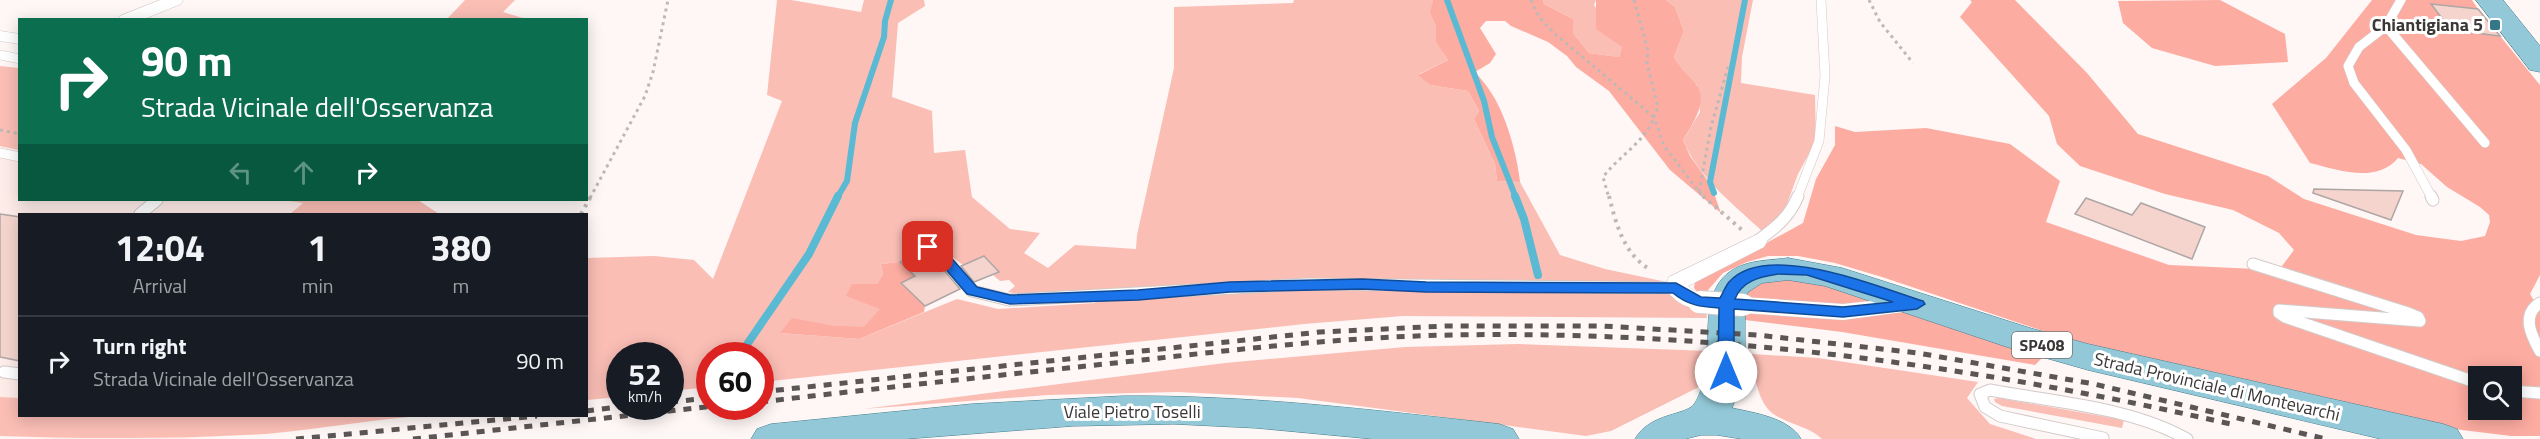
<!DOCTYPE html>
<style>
body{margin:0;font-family:"Titillium Web",sans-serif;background:#242831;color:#f1f3f6;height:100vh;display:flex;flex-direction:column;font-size:22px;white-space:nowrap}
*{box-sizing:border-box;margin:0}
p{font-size:20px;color:#9ea1a6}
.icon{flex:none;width:33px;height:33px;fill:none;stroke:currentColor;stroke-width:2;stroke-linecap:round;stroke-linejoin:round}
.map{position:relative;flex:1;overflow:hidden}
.details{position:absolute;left:18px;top:213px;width:570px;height:204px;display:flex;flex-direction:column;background:#171b24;border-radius:0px;box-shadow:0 3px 15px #0003}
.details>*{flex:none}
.hud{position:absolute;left:18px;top:18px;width:570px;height:183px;border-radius:0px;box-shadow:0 3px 15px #0003;background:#0b6e4f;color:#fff;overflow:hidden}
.fabs{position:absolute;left:2468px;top:366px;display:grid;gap:12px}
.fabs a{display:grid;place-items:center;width:54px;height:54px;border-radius:0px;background:#171b24;box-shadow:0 3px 15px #0003;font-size:30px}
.speed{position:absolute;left:606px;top:342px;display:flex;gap:12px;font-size:30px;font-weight:700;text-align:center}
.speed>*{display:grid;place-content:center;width:78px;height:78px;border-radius:50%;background:#171b24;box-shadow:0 3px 15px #0003;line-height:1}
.speed small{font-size:15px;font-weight:400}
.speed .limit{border:9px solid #d22;background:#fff;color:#111}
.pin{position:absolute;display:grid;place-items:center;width:51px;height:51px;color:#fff;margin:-26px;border-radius:12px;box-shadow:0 3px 9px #0006}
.me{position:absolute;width:66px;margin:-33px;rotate:0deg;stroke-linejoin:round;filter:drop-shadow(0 0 4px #0008)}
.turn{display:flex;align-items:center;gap:21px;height:126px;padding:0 24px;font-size:27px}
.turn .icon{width:78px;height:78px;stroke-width:2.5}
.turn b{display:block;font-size:42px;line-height:51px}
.lanes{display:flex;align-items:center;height:57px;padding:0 24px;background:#0003;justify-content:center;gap:30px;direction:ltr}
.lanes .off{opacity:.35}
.eta{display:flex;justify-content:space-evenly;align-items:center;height:102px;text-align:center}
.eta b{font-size:36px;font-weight:700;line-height:42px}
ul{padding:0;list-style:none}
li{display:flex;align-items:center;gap:18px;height:90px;padding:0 24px;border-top:2px solid #363941}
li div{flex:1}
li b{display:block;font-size:22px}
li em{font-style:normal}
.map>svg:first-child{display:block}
</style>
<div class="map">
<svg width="2540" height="439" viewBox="0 0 2540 439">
<rect width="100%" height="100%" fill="#fef7f6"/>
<path fill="#feece9" d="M0 119 19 121 20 200H281L304 202 290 214H20V416L267 433 181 439H53L0 436Z"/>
<g fill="#fabeb5" fill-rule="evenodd">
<path d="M465 0H515L503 12 526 19H447Z"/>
<path d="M777 0H791L861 12 864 0H924L925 6 898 23 892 97 932 111 934 153 965 150 972 197 1010 229 1040 233 1024 253 1048 268 1075 245 1136 249 1137 235 1174 68V7L1293 3 1294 0H1433L1431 12 1436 26V43L1448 60 1419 74 1430 85 1468 91 1479 111 1474 119 1495 164 1497 181 1520 182 1560 255 1605 269 1662 281 1680 300 1705 307 1707 318 1403 316 1304 324 761 382 760 356H710L709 387 671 391 670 356H620L619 397 587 400 586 258 654 256 694 260 713 279 782 101 767 95ZM911 226 963 265 984 256 999 272 993 275 1000 281 1009 280 1015 286 1008 292 1026 295 1099 292 1095 303 998 309 957 299 859 339 780 333 829 325 864 328 881 309 877 284 883 274 881 264 900 262 927 249 902 241Z"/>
<path d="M1543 0H1596L1594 5 1622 47 1619 57 1589 53 1573 33V19L1544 4Z"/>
<path d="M1666 0H1753L1742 57 1741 83 1815 95 1816 141 1798 174 1783 215 1762 231C1734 205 1698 177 1683 140L1700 112 1697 85 1681 71 1674 57 1684 31 1675 7Z"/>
<path d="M0 66 19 68V150L0 146Z"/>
<path d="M282 200H418L439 214H290L303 203Z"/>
<path d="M1518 344 1709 351 1704 380 1697 388 1611 431 1586 436 1298 398 1178 392 1048 395 863 409 1225 363 1405 347Z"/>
<path d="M1752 354 1818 358 1978 382 1967 398 1990 424 2036 439H1822C1808 426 1790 425 1775 415 1757 404 1754 373 1752 354Z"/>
<path d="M0 397 19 398 20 416H421C369 420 318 429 266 434 178 439 89 439 0 436Z"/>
<path d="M1999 398 2124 420 2122 428 2002 406 1995 402 1994 399Z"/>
</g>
<g fill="#fdaca1" fill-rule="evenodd">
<path d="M1433 0H1543L1544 4 1573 19V33L1589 53 1619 57 1622 47 1596 29V0H1666L1675 7 1684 31 1674 57C1680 69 1687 74 1695 83 1710 101 1692 124 1683 140L1690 156 1711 185 1721 213 1670 170 1609 91 1576 67 1567 56 1548 42 1511 26 1505 21H1486L1480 28 1496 54 1490 63 1475 72C1480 78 1486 84 1490 91 1506 114 1517 154 1520 182L1497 181 1495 164 1474 119 1479 111 1468 91 1430 85 1418 75 1448 60 1436 43V26L1430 12Z"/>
<path d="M1970 0H2015L2087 73 2138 134 2268 176 2304 199 2416 235 2461 241 2485 236 2490 222 2489 215 2480 207 2447 187 2421 164 2398 158C2376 184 2339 170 2310 163L2272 104 2326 58 2372 0H2472L2478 9 2432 4 2500 36 2540 85V275L2530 294 2540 311V436H2511L2446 428 2070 340 1882 277 1835 263 1798 256H1768L1747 262 1723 273 1708 290 1707 297 1698 293 1694 288 1695 282 1803 223 1816 179 1835 145V126L1855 132 1926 128 2010 144 2060 181 2046 222 2169 265 2279 270 2294 250 2279 233 2233 210 2165 194 2080 166 2057 144 2049 116 1960 17 1972 2ZM2478 376H2511V410H2478Z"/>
<path d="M2220 0 2285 34 2288 62 2215 66 2152 48 2123 23 2118 1Z"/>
<path d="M900 262 915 276 902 283 925 306 924 312 859 339 780 333 792 318 829 325 864 327 880 309 846 296 852 284H877L883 274 881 264Z"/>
<path d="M1796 277 1872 297 1879 306 1742 299C1749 278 1778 280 1796 277Z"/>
<path d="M1741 309 1905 311 2042 358 2035 365 1842 332 1745 320Z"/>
</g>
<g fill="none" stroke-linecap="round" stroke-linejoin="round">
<g stroke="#5abad3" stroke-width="6">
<path d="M1447 0 1484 101 1492 137 1516 198"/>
<path d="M1714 193 1710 182 1745 0"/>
<path d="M837 198 847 181 855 123 884 37 885 21 891 0"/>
</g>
<g stroke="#5abad3" stroke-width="8">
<path d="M1515 196 1524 219 1538 275"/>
<path d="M739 356 809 254 838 196"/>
</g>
</g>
<g fill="#f5d4ce" stroke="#aea6a4" stroke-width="1.5">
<path d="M2431 4 2478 9 2500 36 2451 30Z"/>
<path d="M2314 189 2403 191 2391 220 2313 193Z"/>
<path d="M2086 198 2132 215 2141 203 2205 227 2192 259 2075 214Z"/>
<path d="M0 214 20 217V361L0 357Z"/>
<path d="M921 252 937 262 960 289 925 306 901 283 915 276 900 262Z"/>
<path d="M984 256 999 272 974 282 961 266Z"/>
</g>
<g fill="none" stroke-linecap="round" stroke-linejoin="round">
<defs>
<g id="lane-far1">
<path d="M2401 0 2386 26 2485 143"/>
<path d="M2386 26 2359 47 2348 66 2354 83 2406 150 2432 198"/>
<path d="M0 55 20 59"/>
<path d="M0 153 20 157"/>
<path d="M1797 198 1819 141 1825 76 1821 0"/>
</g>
<g id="lane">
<path d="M2431 196 2433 200"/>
<path d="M140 214 157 200"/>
<path d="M915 238 942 256 972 291 1009 300 1307 284 1676 288"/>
<path d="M1756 242C1775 228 1789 218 1798 196"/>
<path d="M2253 264 2408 313 2418 317 2420 321 2279 310V313L2285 317 2478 383"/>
<path d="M2540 303C2521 315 2531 335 2540 351"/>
<path d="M4 372 20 374"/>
<path d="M2511 391 2540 393"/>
<path d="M2103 438 2000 416 1985 407 1980 394 1990 390C2053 402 2131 407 2187 439"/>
</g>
<g id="street">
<path d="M160 0H183L181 4 142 20H118L120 16Z"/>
<path d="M0 31 20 34V44L0 41Z"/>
<path d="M1756 235 1764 237 1767 242 1764 247 1688 286C1694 293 1705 294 1710 302L1707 307C1690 312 1674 302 1665 288L1669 277Z"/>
<path d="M1917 296 1925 299 1928 304 1925 309 1843 320 1743 313 1735 310 1732 305 1735 300 1743 297 1843 304Z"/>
</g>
<g id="primary">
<path d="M2476 0H2503L2540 46V72L2530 70Z"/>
<path d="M1788 258 1842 268 2030 328 2088 344 2443 424 2457 429 2463 439H2381L2088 370 2007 347 1825 286 1788 280 1762 283 1748 292 1745 303V372L1732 408C1755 413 1789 418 1801 439H1742L1717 435H1701L1685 439H1635C1650 412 1688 416 1695 403 1722 358 1687 285 1743 265 1757 260 1773 260 1788 258Z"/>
<path d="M1123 396C1250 395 1374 410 1499 424L1513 429 1519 439H1373L1256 428 1174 424 1073 426 905 439H751L757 429 771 424 972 404Z"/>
</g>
</defs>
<use href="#lane-far1" stroke="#d2cac8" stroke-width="10"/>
<use href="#lane" stroke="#d2cac8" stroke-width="13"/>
<use href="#street" stroke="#d2cac8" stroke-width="1"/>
<use href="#primary" stroke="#447e8d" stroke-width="1"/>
<g stroke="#beb8b7" stroke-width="3" stroke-dasharray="3 4" stroke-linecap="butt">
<path d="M1531 0 1539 17 1554 33 1654 117C1645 142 1619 156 1603 177L1609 198"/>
<path d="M1634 0 1648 51 1647 64 1658 107 1654 117 1664 146 1704 198"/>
<path d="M1869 0 1880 22 1913 63"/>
<path d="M0 130 20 134"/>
<path d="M1699 192 1711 127 1728 67"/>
<path d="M590 198 645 96 653 72 668 0"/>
</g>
<g stroke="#beb8b7" stroke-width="4" stroke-dasharray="3 5" stroke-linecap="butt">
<path d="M1609 196C1616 224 1624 255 1651 270"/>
<path d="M1703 196 1742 230"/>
<path d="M581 214 591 196"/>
</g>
<use href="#lane-far1" stroke="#fff" stroke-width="9"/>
<use href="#lane" stroke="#fff" stroke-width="11"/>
<use href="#street" fill="#fff" fill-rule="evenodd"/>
<use href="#primary" fill="#92c8d7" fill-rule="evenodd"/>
<g stroke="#5a5655" stroke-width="5" stroke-dasharray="8 8" stroke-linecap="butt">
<path d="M760 392 1320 332 1447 326H1602L1757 335 1918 353 2094 384 2326 439"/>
<path d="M670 402 710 398"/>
<path d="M760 402C881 388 1002 375 1124 362 1232 350 1342 337 1451 335 1716 330 1977 366 2235 425"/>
<path d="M586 411 627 406"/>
<path d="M296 439 537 416"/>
<path d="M413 439 715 406"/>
</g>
<defs>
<path id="street-bridge" d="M1699 302 1743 305"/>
</defs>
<use href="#street-bridge" stroke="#d2cac8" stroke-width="24" stroke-linecap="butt"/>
<use href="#street-bridge" stroke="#fff" stroke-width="22"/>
</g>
<path fill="#1a73e8" stroke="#114b97" stroke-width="1.5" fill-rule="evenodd" d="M928 242 947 253 977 287 1010 295 1138 290 1230 282 1362 279 1426 282 1676 283 1701 297 1720 298C1723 293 1725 287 1729 282 1766 240 1878 287 1923 301L1925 304 1917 309 1843 317 1734 309V372L1732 376H1721L1718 372 1719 308C1701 307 1687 305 1673 293L1426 292 1362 289 1230 292 1138 300 1010 304 967 294 937 259 921 247 923 244ZM1778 274 1807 275 1893 302 1843 307 1735 299C1742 281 1759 277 1778 274Z"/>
<rect fill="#347788" stroke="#fff" stroke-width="2" x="2489" y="19" width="12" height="12" rx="3"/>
<g text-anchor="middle" stroke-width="6" stroke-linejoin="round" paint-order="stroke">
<rect fill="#fff" stroke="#767473" stroke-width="1.5" x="2012" y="332" width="60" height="26" rx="4.5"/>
<g font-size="16" font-weight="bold" fill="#3b3837">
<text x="2042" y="351">SP408</text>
</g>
<g font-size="18" font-weight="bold" fill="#3b3837" stroke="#fff" text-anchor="end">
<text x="2483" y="31">Chiantigiana 5</text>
</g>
<g font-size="18" fill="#3b3837" stroke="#fff">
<text transform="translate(2217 387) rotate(13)" y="6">Strada Provinciale di Montevarchi</text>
<text x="1132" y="418">Viale Pietro Toselli</text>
</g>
</g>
</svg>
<div class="fabs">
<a><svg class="icon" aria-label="search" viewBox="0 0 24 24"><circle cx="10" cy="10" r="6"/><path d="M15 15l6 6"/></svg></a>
</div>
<div class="speed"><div>52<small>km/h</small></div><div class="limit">60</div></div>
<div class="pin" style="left:928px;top:247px;background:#d93025"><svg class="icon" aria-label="arrive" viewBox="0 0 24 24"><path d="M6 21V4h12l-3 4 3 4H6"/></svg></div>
<svg class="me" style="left:1726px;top:372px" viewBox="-20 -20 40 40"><circle r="19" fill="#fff"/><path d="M0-13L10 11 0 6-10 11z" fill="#1a73e8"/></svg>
<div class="hud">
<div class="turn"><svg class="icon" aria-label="right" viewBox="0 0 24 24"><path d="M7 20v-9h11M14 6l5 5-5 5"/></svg><div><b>90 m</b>Strada Vicinale dell'Osservanza</div></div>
<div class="lanes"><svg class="icon off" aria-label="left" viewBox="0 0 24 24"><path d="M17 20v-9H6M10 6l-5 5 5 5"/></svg><svg class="icon off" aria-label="ahead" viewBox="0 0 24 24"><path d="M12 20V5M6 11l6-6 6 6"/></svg><svg class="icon" aria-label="right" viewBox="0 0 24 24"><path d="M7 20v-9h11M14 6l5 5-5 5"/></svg></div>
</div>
<section class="details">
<div class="eta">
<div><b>12:04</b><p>Arrival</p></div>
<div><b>1</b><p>min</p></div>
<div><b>380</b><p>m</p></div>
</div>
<ul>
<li><svg class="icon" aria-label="right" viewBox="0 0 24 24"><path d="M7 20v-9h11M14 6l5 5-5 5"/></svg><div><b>Turn right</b><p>Strada Vicinale dell'Osservanza</p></div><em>90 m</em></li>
</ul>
</section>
</div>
